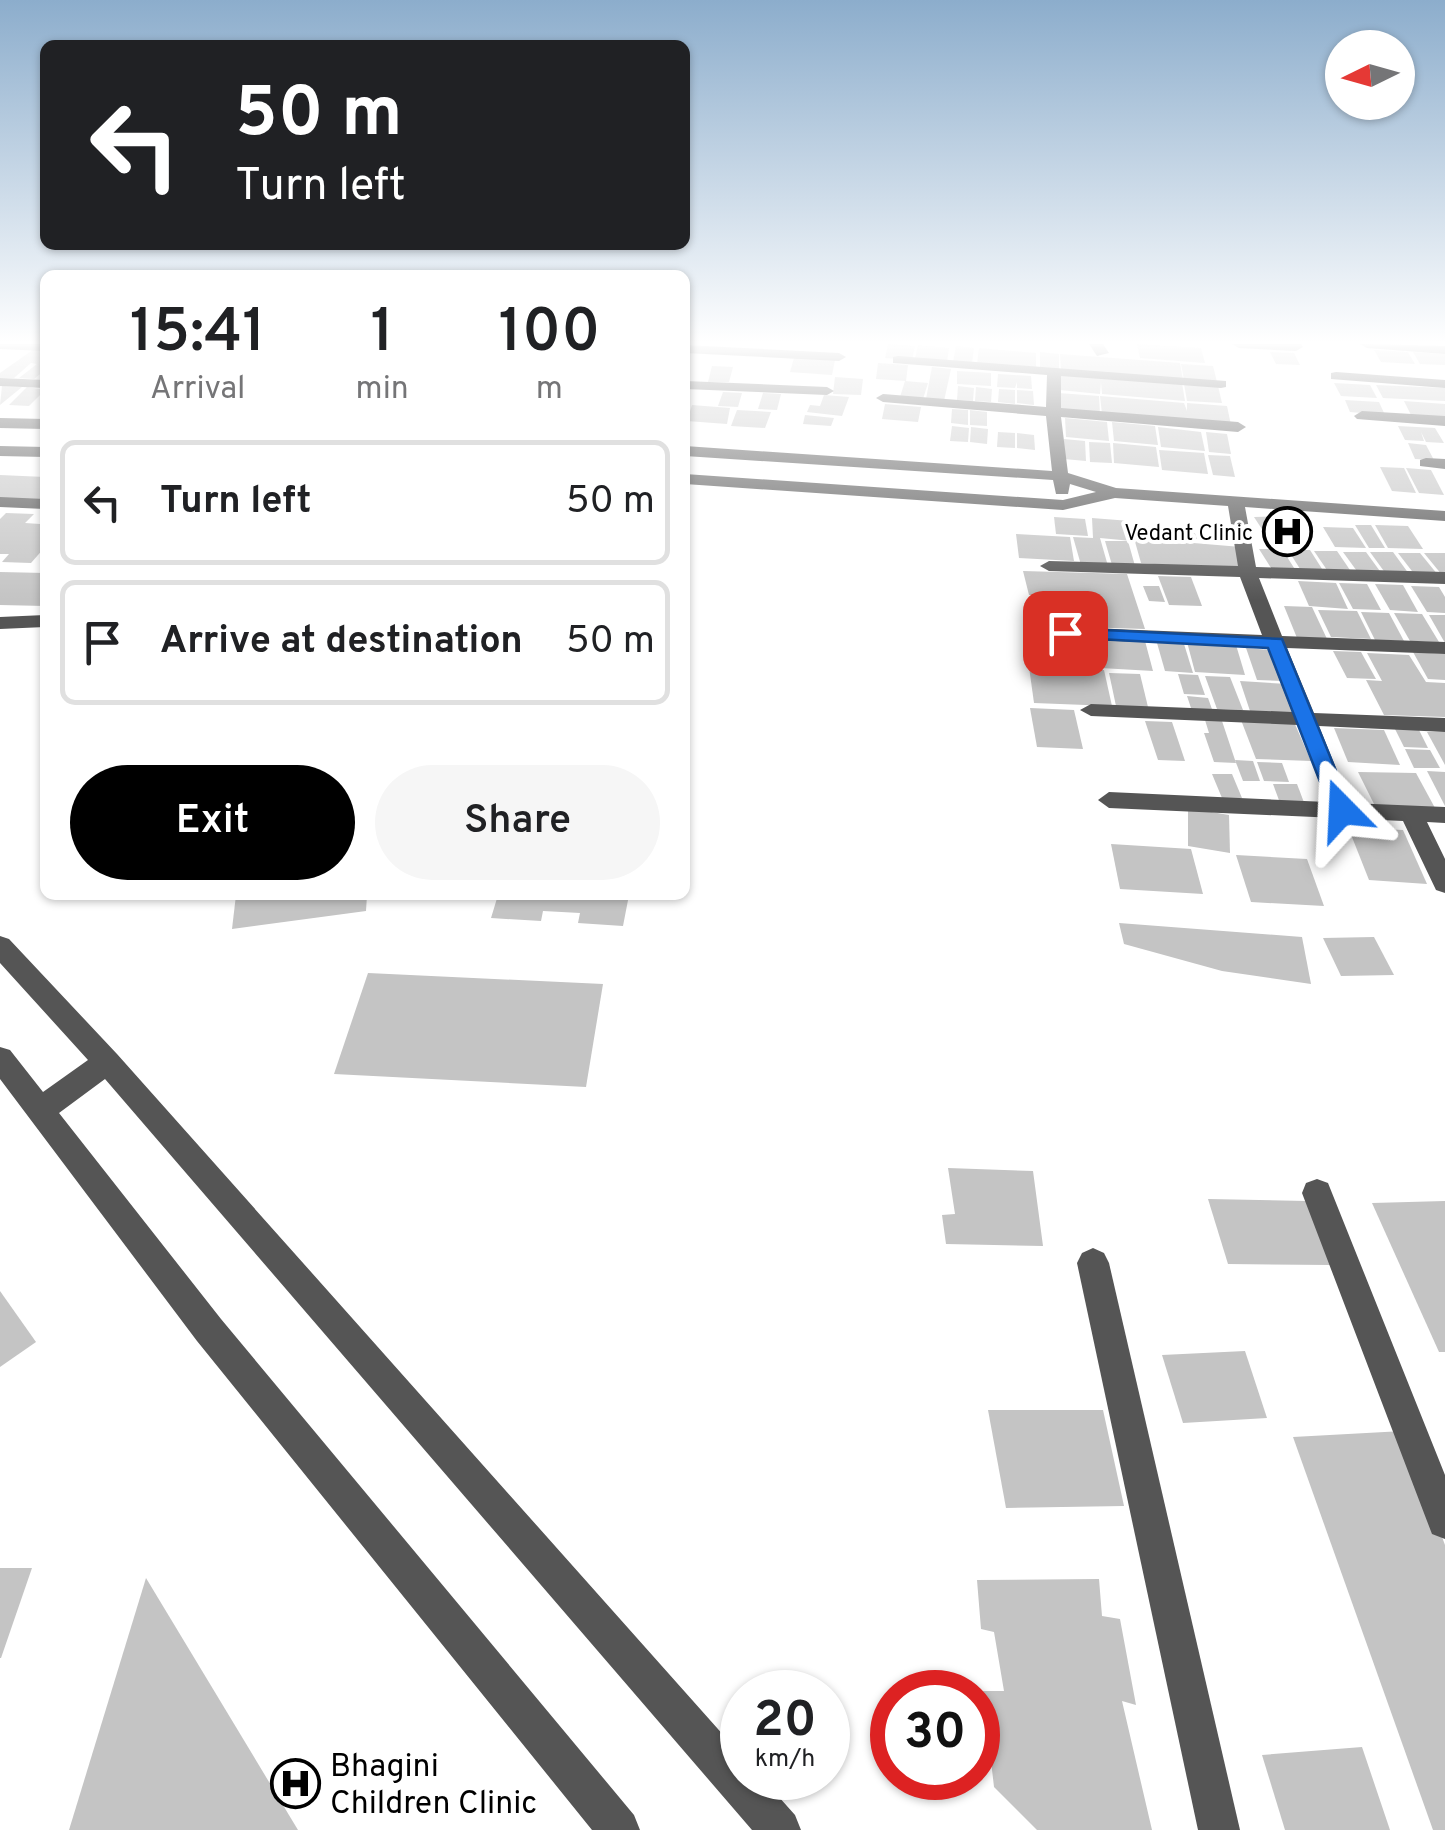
<!DOCTYPE html>
<style>
body{margin:0;font-family:Overpass,sans-serif;background:#f6f6f6;color:#202124;height:100vh;display:flex;flex-direction:column;font-size:38px;white-space:nowrap}
*{box-sizing:border-box;margin:0}
p{font-size:32px;color:#757577}
.icon{flex:none;width:55px;height:55px;fill:none;stroke:currentColor;stroke-width:2;stroke-linecap:round;stroke-linejoin:round}
.map{position:relative;flex:1;overflow:hidden}
.details{position:absolute;left:40px;top:270px;width:650px;height:630px;display:flex;flex-direction:column;background:#fff;border-radius:15px;box-shadow:0 2px 8px #0004}
.details>*{flex:none}
.hud{position:absolute;left:40px;top:40px;width:650px;height:210px;border-radius:15px;box-shadow:0 2px 8px #0004;background:#202124;color:#fff;overflow:hidden}
.needle{width:65px;rotate:265deg}
.tools{position:absolute;left:1325px;top:30px;display:grid;gap:20px}
.tools a{display:grid;place-items:center;width:90px;height:90px;border-radius:50%;background:#fff;box-shadow:0 2px 8px #0004;font-size:50px}
.speed{position:absolute;left:720px;top:1670px;display:flex;gap:20px;font-size:50px;font-weight:700;text-align:center}
.speed>*{display:grid;place-content:center;width:130px;height:130px;border-radius:50%;background:#fff;box-shadow:0 2px 8px #0004;line-height:1}
.speed small{font-size:25px;font-weight:400}
.speed .limit{border:15px solid #d22;background:#fff;color:#111}
.pin{position:absolute;display:grid;place-items:center;width:85px;height:85px;color:#fff;margin:-42px;border-radius:20px;box-shadow:0 5px 15px #0006}
.me{position:absolute;width:110px;margin:-55px;rotate:339deg;stroke-linejoin:round;filter:drop-shadow(0 0 8px #0008)}
.turn{display:flex;align-items:center;gap:35px;height:210px;padding:0 30px;font-size:45px}
.turn .icon{width:130px;height:130px;stroke-width:2.5}
.turn b{display:block;font-size:70px;line-height:85px}
.eta{display:flex;justify-content:space-evenly;align-items:center;height:170px;text-align:center}
.eta b{font-size:60px;font-weight:600;line-height:70px}
.primary-button{display:flex;gap:20px;margin-top:auto;padding:20px 30px}
.primary-button a{flex:1;height:115px;border-radius:60px;background:#000;color:#fff;font-size:40px;font-weight:600;line-height:115px;text-align:center}
.primary-button a+a{background:#f6f6f6;color:#202124}
ul{padding:0;list-style:none}
li{display:flex;align-items:center;gap:30px;height:125px;margin:0 20px 15px;padding:0 10px;border:5px solid #e0e0e0;border-radius:15px}
li div{flex:1}
li b{display:block;font-size:38px}
li em{font-style:normal}
.map>svg:first-child{display:block}
</style>
<div class="map">
<svg width="1445" height="1830" viewBox="0 0 1445 1830">
<rect width="100%" height="100%" fill="#fff"/>
<g fill="#c4c4c4">
<path d="M888 344 915 346 912 360 885 358Z"/>
<path d="M1137 344 1201 348 1205 363 1140 358Z"/>
<path d="M918 345 949 348 947 362 915 359Z"/>
<path d="M956 346 974 348 972 363 953 362Z"/>
<path d="M979 348 1036 353V369L977 364Z"/>
<path d="M34 349 45 350V370L34 379 19 378 37 364 31 363 14 378H0V373Z"/>
<path d="M1374 350 1408 352 1415 364 1381 362Z"/>
<path d="M1040 352 1059 354V370L1040 368Z"/>
<path d="M1270 352 1294 353 1300 365 1276 364Z"/>
<path d="M1413 352 1445 354V365L1420 364Z"/>
<path d="M1060 354 1180 363 1183 380 1061 370Z"/>
<path d="M794 358 835 360 832 375 790 372Z"/>
<path d="M878 363 908 365 906 381 876 379Z"/>
<path d="M1181 364 1213 366 1217 382 1184 380Z"/>
<path d="M712 366 733 367 729 382H708Z"/>
<path d="M932 367 951 369 944 401 926 399Z"/>
<path d="M957 371 991 373V386L957 384Z"/>
<path d="M998 374 1031 376 1032 389 1017 388V382L1015 388 997 387Z"/>
<path d="M1059 374 1182 383 1185 401 1102 394 1101 382 1100 394 1060 390Z"/>
<path d="M835 377 863 379 861 395 833 394Z"/>
<path d="M905 381 928 383 923 399 900 397Z"/>
<path d="M1334 383 1370 385 1377 398 1341 396Z"/>
<path d="M1184 384 1218 386 1222 403 1187 401Z"/>
<path d="M1376 385 1445 388V401L1383 398Z"/>
<path d="M2 386 22 387 0 405Z"/>
<path d="M958 386 974 388 973 401 957 400Z"/>
<path d="M27 387 45 390 29 406 9 405Z"/>
<path d="M976 387 992 389 991 402 975 401Z"/>
<path d="M999 389 1015 390V404L998 402Z"/>
<path d="M1017 390 1033 391 1034 405 1017 403Z"/>
<path d="M723 392 742 393 738 407 718 406Z"/>
<path d="M763 393 781 394 777 410 758 409Z"/>
<path d="M1058 393 1099 396 1100 414 1059 410Z"/>
<path d="M824 395 849 397 842 416 807 412 810 405 820 406Z"/>
<path d="M1100 396 1184 403 1187 411V403L1227 406 1231 425 1102 414Z"/>
<path d="M1345 400 1379 402 1385 415 1350 412Z"/>
<path d="M1404 401 1445 404V417L1411 415Z"/>
<path d="M885 404 921 407 918 422 882 419Z"/>
<path d="M692 405 730 408 727 424 687 421Z"/>
<path d="M952 409 968 410V425L951 423Z"/>
<path d="M737 410 771 412 765 428 731 426Z"/>
<path d="M970 410 987 412V426L970 425Z"/>
<path d="M805 415 834 418 831 426 803 424Z"/>
<path d="M1065 418 1107 422 1109 441 1066 437Z"/>
<path d="M1112 422 1155 426 1158 445 1114 441Z"/>
<path d="M952 426 969 428 968 442 950 441Z"/>
<path d="M1398 426 1435 428 1444 443 1426 442 1421 432 1424 441 1405 440Z"/>
<path d="M971 427 988 429 987 444 970 442Z"/>
<path d="M1158 427 1201 432 1205 451 1161 447Z"/>
<path d="M998 432 1015 433V448L997 447Z"/>
<path d="M1206 432 1227 434 1231 454 1209 452Z"/>
<path d="M1017 433 1034 435 1035 450 1017 448Z"/>
<path d="M1064 439 1085 441 1086 461 1064 459Z"/>
<path d="M1089 442 1110 443 1112 463 1090 462Z"/>
<path d="M1113 443 1156 447 1159 467 1114 463Z"/>
<path d="M1408 443 1426 445 1434 460 1415 459Z"/>
<path d="M1159 450 1204 453 1208 474 1162 470Z"/>
<path d="M1208 455 1230 456 1235 477 1213 475Z"/>
<path d="M1380 467 1404 468 1416 493 1392 491Z"/>
<path d="M1406 468 1431 470 1444 495 1419 493Z"/>
<path d="M0 475 45 477V501L0 499Z"/>
<path d="M6 513 34 514 25 523 40 524 45 518V539L40 545 45 547 31 563 2 562 9 554H0V519Z"/>
<path d="M1294 516 1311 543H1271L1254 517Z"/>
<path d="M1054 517 1085 519 1088 536 1056 534Z"/>
<path d="M1092 518 1130 521 1132 541 1100 538 1108 566 1081 565 1073 537 1093 538Z"/>
<path d="M1355 525H1371L1385 548H1369Z"/>
<path d="M1375 525 1408 526 1423 549 1388 548Z"/>
<path d="M1141 526 1193 528 1197 539 1144 537Z"/>
<path d="M1323 527 1353 528 1366 548 1335 547Z"/>
<path d="M1016 534 1070 537 1074 561 1019 558Z"/>
<path d="M1134 538 1241 547 1240 570 1141 563Z"/>
<path d="M1105 541H1128L1135 566 1112 565Z"/>
<path d="M1259 549H1282L1296 571H1273Z"/>
<path d="M1288 550H1310L1324 572H1302Z"/>
<path d="M1314 551H1337L1352 573H1329Z"/>
<path d="M1343 552H1366L1382 574H1359Z"/>
<path d="M1370 552H1393L1409 574H1386Z"/>
<path d="M1398 553H1420L1438 575H1415Z"/>
<path d="M1424 553H1445V575H1442Z"/>
<path d="M1023 571 1127 574 1145 629 1081 627 1073 597 1029 595Z"/>
<path d="M0 572 45 573V606L0 605Z"/>
<path d="M1158 576 1191 577 1202 606 1169 605Z"/>
<path d="M1298 581 1336 583 1348 609 1309 606Z"/>
<path d="M1339 583 1367 584 1381 610 1353 609Z"/>
<path d="M1375 584 1403 585 1418 612 1390 610Z"/>
<path d="M1143 586H1159L1165 602 1149 601Z"/>
<path d="M1411 586 1439 587 1445 597V613L1427 612Z"/>
<path d="M1044 600 1066 601 1074 630 1051 629Z"/>
<path d="M1284 606 1312 607 1327 639 1297 638Z"/>
<path d="M1318 610 1357 611 1371 639 1331 637Z"/>
<path d="M1361 612 1389 613 1404 641 1375 640Z"/>
<path d="M1394 613 1422 614 1439 642 1410 641Z"/>
<path d="M1429 615H1445V643Z"/>
<path d="M1078 638 1145 641 1153 671 1083 667Z"/>
<path d="M1028 640 1075 643 1079 667 1032 664Z"/>
<path d="M1187 642 1236 645 1245 675 1195 672Z"/>
<path d="M1157 643 1184 644 1193 673 1165 671Z"/>
<path d="M1246 648 1270 650 1283 681 1257 680Z"/>
<path d="M1333 651 1361 652 1376 679 1347 678Z"/>
<path d="M1413 652 1445 654V680L1428 679Z"/>
<path d="M1367 653 1409 655 1426 682 1445 683V717L1384 715 1366 680 1382 681Z"/>
<path d="M1029 667 1104 670 1112 706 1034 703Z"/>
<path d="M1109 673 1140 674 1148 707 1116 706Z"/>
<path d="M1178 674 1198 675 1205 695 1184 694Z"/>
<path d="M1205 676 1230 677 1243 710 1217 709Z"/>
<path d="M1240 681 1287 684 1297 713 1250 711Z"/>
<path d="M1187 696 1208 698 1213 712 1192 711Z"/>
<path d="M1030 708 1074 710 1083 749 1037 747Z"/>
<path d="M1205 720 1222 721 1236 763 1214 762 1204 733H1209Z"/>
<path d="M1241 720 1294 722 1311 761 1256 759Z"/>
<path d="M1145 721 1172 722 1185 761 1158 760Z"/>
<path d="M1334 728 1384 730 1400 765 1348 762Z"/>
<path d="M1395 729 1419 730 1428 748 1404 747Z"/>
<path d="M1427 732H1445V765Z"/>
<path d="M1405 749 1430 750 1440 768H1414Z"/>
<path d="M1235 760 1253 761 1260 781H1243Z"/>
<path d="M1257 762 1282 763 1289 782 1264 781Z"/>
<path d="M1427 771 1445 772V806Z"/>
<path d="M1358 772 1416 773 1435 808 1375 806Z"/>
<path d="M1212 774H1232L1242 798H1222Z"/>
<path d="M1273 784H1297L1305 805 1280 803Z"/>
<path d="M1188 808 1229 815 1230 853 1188 846Z"/>
<path d="M1348 827 1403 830 1427 884 1369 880Z"/>
<path d="M1111 844 1191 849 1203 894 1120 889Z"/>
<path d="M1236 855 1307 859 1324 906 1251 902Z"/>
<path d="M236 895H367L366 911 232 929Z"/>
<path d="M498 895H629L623 926 578 923 580 913 543 911 541 921 491 918Z"/>
<path d="M1119 923 1302 937 1311 984 1222 971 1124 944Z"/>
<path d="M1374 937 1394 975 1341 976 1323 938Z"/>
<path d="M368 973 603 984 586 1087 334 1074Z"/>
<path d="M948 1168 1033 1171 1043 1246 946 1244 942 1215 955 1214Z"/>
<path d="M1208 1199 1306 1201 1331 1265 1228 1264Z"/>
<path d="M1445 1201V1352H1439L1372 1203Z"/>
<path d="M0 1291 36 1342 0 1367Z"/>
<path d="M1245 1351 1267 1418 1183 1423 1162 1355Z"/>
<path d="M988 1410H1103L1124 1506 1006 1508Z"/>
<path d="M1403 1431 1445 1545V1830H1433L1293 1437Z"/>
<path d="M0 1568H32L1 1658H0Z"/>
<path d="M146 1578 298 1830H69Z"/>
<path d="M1099 1579 1102 1616 1120 1619 1136 1705 1122 1701 1152 1830H1037L994 1787 983 1691H1004L994 1632 981 1629 977 1580Z"/>
<path d="M1362 1747 1390 1830H1285L1262 1755Z"/>
</g>
<g fill="none" stroke-linecap="round" stroke-linejoin="round">
<g fill="#555" fill-rule="evenodd">
<path d="M0 344H45V351L0 349Z"/>
<path d="M1089 344H1103L1109 353 1097 356Z"/>
<path d="M1232 344H1301L1303 347 1296 351 1239 348Z"/>
<path d="M1360 344 1445 346V354L1367 348Z"/>
<path d="M685 345 839 353 846 357 839 361 685 353Z"/>
<path d="M898 356 1226 381V387L1221 388 1061 376V408L1238 422 1246 427 1238 432 1061 417 1068 473 1116 488 1445 511V521L1245 507 1256 567 1445 572V584L1259 578 1282 636 1445 642V654L1287 648 1314 713 1445 718V732L1319 726 1350 803 1445 807V823L1427 822 1445 859V893L1436 890 1403 821 1109 808 1098 800 1109 792 1327 802 1298 725 1091 716 1080 710 1091 704 1292 712 1267 647 1065 639 1055 633 1065 627 1262 635 1240 577 1049 571 1040 566 1049 561 1238 566 1228 506 1115 498 1063 510 685 484V474L1063 500 1096 492 1070 484 1068 494H1056L1053 480 685 456V446L1052 471 1046 416 883 402 876 398 883 394 1046 407 1047 375 893 363V357Z"/>
<path d="M1336 372 1445 380V388L1331 379V373Z"/>
<path d="M0 378 45 380V388L0 386Z"/>
<path d="M685 381 827 387 834 391 827 395 685 389Z"/>
<path d="M1362 411 1445 416V426L1357 419 1354 416Z"/>
<path d="M0 418 45 419V429L0 428Z"/>
<path d="M0 446 45 447V457L0 456Z"/>
<path d="M1426 458 1445 459V469L1420 466V460Z"/>
<path d="M0 497 45 499V509L0 507Z"/>
<path d="M45 615V627L0 629V617Z"/>
<path d="M0 936 9 939 117 1054 742 1756V1778H762L795 1815 801 1830H752L105 1079 59 1113 221 1319 634 1815 640 1830H592L197 1341 0 1079V1047L10 1050 43 1092 88 1060 0 963Z"/>
<path d="M1317 1179 1328 1183 1332 1193 1445 1475V1539L1432 1534 1427 1521 1302 1193 1306 1183Z"/>
<path d="M1093 1248 1104 1253 1109 1263 1240 1830H1198L1077 1263 1082 1253Z"/>
</g>
</g>
<linearGradient id="sky" x2="0" y2="1"><stop stop-color="#8cadcc"/><stop offset="0.57" stop-color="#fff"/><stop offset="1" stop-color="#fff" stop-opacity="0"/></linearGradient>
<rect width="1445" height="600" fill="url(#sky)"/>
<path fill="#1a73e8" stroke="#114b97" stroke-width="2.5" d="M1065 628 1282 639 1352 810 1349 815H1334L1331 810 1268 648 1059 637V629Z"/>
<defs>
<symbol id="hospital-ring" viewBox="-11 -11 22 22"><circle r="9.5" fill="#fff" stroke="#000" stroke-width="1.5"/><path d="M-5-5h3v3.5h4V-5h3V5h-3V1.5h-4V5h-3Z" fill="#000"/></symbol>
</defs>
<g fill-rule="evenodd">
<use href="#hospital-ring" x="1260" y="504" width="55" height="55"/>
<use href="#hospital-ring" x="268" y="1756" width="55" height="55"/>
</g>
<g text-anchor="middle" stroke-width="8" stroke-linejoin="round" paint-order="stroke">
<g font-size="22" fill="#000" stroke="#fff" text-anchor="end">
<text x="1253" y="540">Vedant Clinic</text>
</g>
<g font-size="32" fill="#000" stroke="#fff" text-anchor="start">
<text x="330" y="1776">Bhagini<tspan x="330" dy="37">Children Clinic</tspan></text>
</g>
</g>
</svg>
<div class="tools">
<a><svg class="needle" viewBox="-14 -14 28 28"><path d="M0-13l5 13h-10z" fill="#e53935"/><path d="M0 13l5-13h-10z" fill="#757577"/></svg></a>
</div>
<div class="speed"><div>20<small>km/h</small></div><div class="limit">30</div></div>
<div class="pin" style="left:1065px;top:633px;background:#d93025"><svg class="icon" aria-label="arrive" viewBox="0 0 24 24"><path d="M6 21V4h12l-3 4 3 4H6"/></svg></div>
<svg class="me" style="left:1342px;top:810px" viewBox="-20 -20 40 40"><path d="M0-17L14 15 0 8-14 15z" fill="#1a73e8" stroke="#fff" stroke-width="4"/></svg>
<div class="hud">
<div class="turn"><svg class="icon" aria-label="left" viewBox="0 0 24 24"><path d="M17 20v-9H6M10 6l-5 5 5 5"/></svg><div><b>50 m</b>Turn left</div></div>
</div>
<section class="details">
<div class="eta">
<div><b>15:41</b><p>Arrival</p></div>
<div><b>1</b><p>min</p></div>
<div><b>100</b><p>m</p></div>
</div>
<ul>
<li><svg class="icon" aria-label="left" viewBox="0 0 24 24"><path d="M17 20v-9H6M10 6l-5 5 5 5"/></svg><div><b>Turn left</b></div><em>50 m</em></li>
<li><svg class="icon" aria-label="arrive" viewBox="0 0 24 24"><path d="M6 21V4h12l-3 4 3 4H6"/></svg><div><b>Arrive at destination</b></div><em>50 m</em></li>
</ul>
<div class="primary-button"><a>Exit</a><a>Share</a></div>
</section>
</div>
